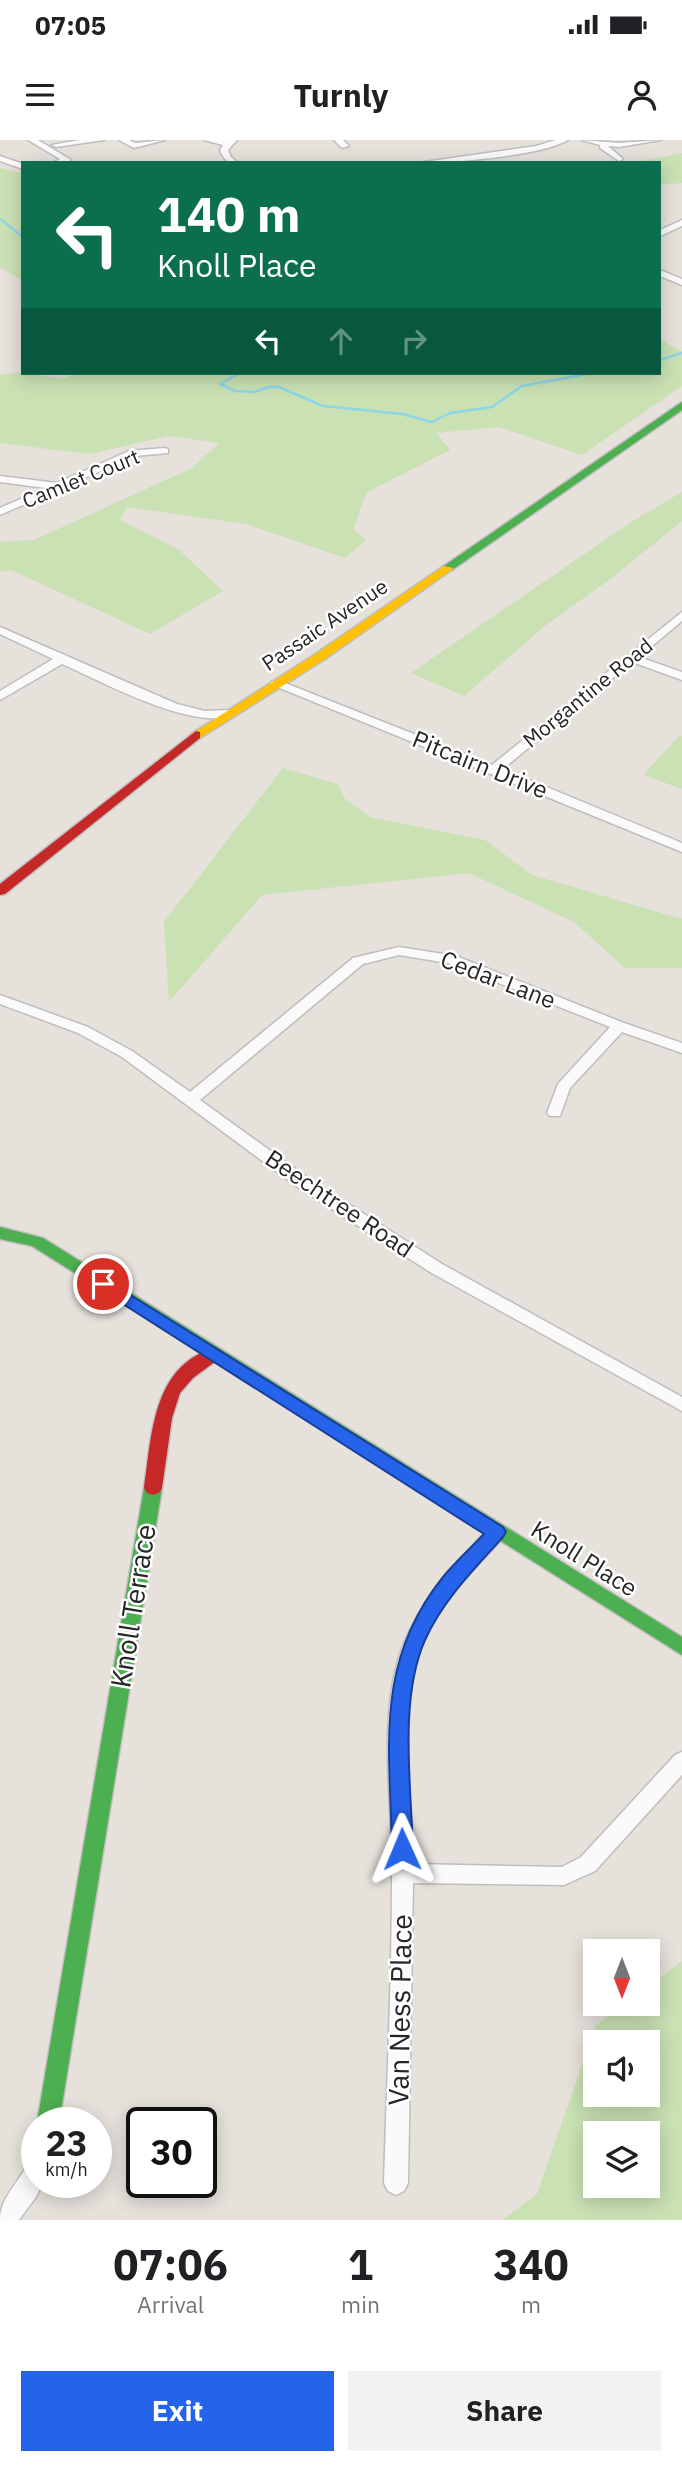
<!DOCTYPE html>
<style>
body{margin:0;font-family:"IBM Plex Sans",sans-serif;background:#f2f2f2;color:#202124;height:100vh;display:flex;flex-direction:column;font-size:26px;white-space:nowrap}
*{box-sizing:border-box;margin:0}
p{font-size:23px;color:#757577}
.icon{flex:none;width:38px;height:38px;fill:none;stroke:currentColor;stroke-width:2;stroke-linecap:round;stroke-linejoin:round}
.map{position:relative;height:2080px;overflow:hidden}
.drawer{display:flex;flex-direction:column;background:#fff;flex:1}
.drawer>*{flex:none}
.guide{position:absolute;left:21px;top:21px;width:640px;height:214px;border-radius:0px;box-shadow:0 4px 18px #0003;background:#0b6e4f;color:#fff;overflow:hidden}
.needle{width:46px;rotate:180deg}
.controls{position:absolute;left:583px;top:1799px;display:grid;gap:14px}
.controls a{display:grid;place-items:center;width:77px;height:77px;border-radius:0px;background:#fff;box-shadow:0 4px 18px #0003;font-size:35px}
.speed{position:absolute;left:21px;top:1967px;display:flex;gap:14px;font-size:35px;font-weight:700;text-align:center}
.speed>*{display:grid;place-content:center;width:91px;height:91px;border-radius:50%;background:#fff;box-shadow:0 4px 18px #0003;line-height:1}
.speed small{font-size:18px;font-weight:400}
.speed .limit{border:4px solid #111;border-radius:10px;background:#fff;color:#111}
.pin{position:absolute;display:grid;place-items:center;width:60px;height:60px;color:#fff;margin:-30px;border:4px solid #fff;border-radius:50%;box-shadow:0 2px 7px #0007}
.me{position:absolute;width:77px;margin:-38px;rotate:359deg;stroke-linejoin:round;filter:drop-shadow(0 0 5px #0008)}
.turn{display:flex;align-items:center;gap:24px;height:147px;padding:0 21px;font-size:32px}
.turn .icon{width:91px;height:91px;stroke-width:2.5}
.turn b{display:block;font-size:49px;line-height:60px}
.lanes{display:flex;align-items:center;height:66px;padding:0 21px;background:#0003;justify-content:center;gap:35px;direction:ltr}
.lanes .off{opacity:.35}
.eta{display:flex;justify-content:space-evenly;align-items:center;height:119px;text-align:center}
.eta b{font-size:42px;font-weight:800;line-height:49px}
.primary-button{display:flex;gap:14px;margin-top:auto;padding:14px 21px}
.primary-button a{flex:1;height:80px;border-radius:0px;background:#2563eb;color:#fff;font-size:28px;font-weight:800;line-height:80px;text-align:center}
.primary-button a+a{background:#f2f2f2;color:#202124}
.status{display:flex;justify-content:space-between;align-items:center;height:49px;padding:0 35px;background:#fff;direction:ltr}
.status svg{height:19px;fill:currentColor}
header{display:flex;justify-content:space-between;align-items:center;height:91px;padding:0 21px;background:#fff;font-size:32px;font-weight:800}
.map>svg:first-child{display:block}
</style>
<div class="status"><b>07:05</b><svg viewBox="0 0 49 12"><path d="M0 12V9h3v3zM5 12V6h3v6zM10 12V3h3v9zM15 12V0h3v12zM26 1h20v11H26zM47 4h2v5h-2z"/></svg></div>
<header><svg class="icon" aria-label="menu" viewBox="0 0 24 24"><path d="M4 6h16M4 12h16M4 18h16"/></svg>Turnly<svg class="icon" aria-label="person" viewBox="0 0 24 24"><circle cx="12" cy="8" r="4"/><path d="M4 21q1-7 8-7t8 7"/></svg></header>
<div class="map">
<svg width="682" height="2080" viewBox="0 0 682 2080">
<rect width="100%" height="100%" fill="#e6e1db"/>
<g fill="#c9e1b3" fill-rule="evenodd">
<path d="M682 13V43L660 45V23H630Z"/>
<path d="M0 28 23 33 19 36 23 38V141L0 127Z"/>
<path d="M660 200 682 211V246L582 315 499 287 436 293 450 310 367 352 353 389 366 400 345 418 246 384 127 367 120 380 178 409 223 451 150 494 11 430 0 432V402L34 400 192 328 219 303 169 296 89 314 0 303V235L21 232 61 239 79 233H660Z"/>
<path d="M682 352V381L609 440 546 485 464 556 411 533 631 382Z"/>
<path d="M680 595 682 596V649L643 635Z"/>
<path d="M283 628 338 644 345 659 370 677 485 700 532 735 682 779V828H625L574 782 469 733 262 755 169 862 164 782Z"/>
<path d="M682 1821V2080H502L537 2054 596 1885 624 1864H648V1846ZM595 1902H648V1955H595ZM595 1993H648V2046H595Z"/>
</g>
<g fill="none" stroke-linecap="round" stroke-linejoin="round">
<g stroke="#8ed5e8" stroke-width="2.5">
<path d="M0 79 23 97"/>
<path d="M660 220 682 213"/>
<path d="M240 233 220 244 235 251 255 252 268 247H279L323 266 402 274 432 282 450 273 492 267 522 246 593 233"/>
</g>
<defs>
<g id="street">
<path d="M28 0H38L71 20 66 23H53L60 19Z"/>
<path d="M79 0H104L56 7 52 5Z"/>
<path d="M119 0H129L135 3 165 0 134 8Z"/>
<path d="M204 0H237L228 10 231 17 238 23C227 23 224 20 220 10L223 5Z"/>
<path d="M334 0H343L349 6 342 8Z"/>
<path d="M556 0H568C541 16 450 23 417 23L536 6Z"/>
<path d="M582 0 619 3 661 0 619 7 608 6 623 19 619 21 600 8V5Z"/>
<path d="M0 16 23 24V29L0 21Z"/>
<path d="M682 80V86L660 96V90Z"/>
<path d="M660 130 682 139V145L660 136Z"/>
<path d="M164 308 168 309V313L135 316 0 375V368L46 348 0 342V336L57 343 129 311Z"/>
<path d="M682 472V481L639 517 682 532V540L632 522 503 629 682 703V712L270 544 272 541H280L492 625Z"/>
<path d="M0 487 177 564 205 571 229 570 235 574 233 577C184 587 107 544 62 524L0 560V551L53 519 0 494Z"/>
<path d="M399 807 456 816 624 883 682 903V913L622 892 570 948 560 976H550L547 973 558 944 610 887 448 823 399 815 363 824 200 960 308 1038 442 1124 682 1257V1271L430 1132 296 1046 122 917 78 893 0 864V855L88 887 132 911 190 952 353 818Z"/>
<path d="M497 1385 504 1387 506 1392 504 1397C476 1427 445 1457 427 1494 394 1564 411 1650 413 1724L562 1727 581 1717 675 1615 682 1612V1635L595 1731 564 1745 413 1743 408 2043 404 2051 396 2055 388 2051 384 2043C387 1941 392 1838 392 1736 393 1666 379 1593 397 1524 409 1479 439 1442 470 1409 478 1400 486 1388 497 1385Z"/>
<path d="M37 2019V2042H43L36 2057 19 2080H0C0 2058 19 2042 29 2022Z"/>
</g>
<g id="fast">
<path d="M682 262V270L452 430H444V426Z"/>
<path d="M0 1087 43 1098 682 1497V1515L32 1106 0 1099Z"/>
<path d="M153 1341 159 1343 162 1348 59 1983H37L144 1348 147 1343Z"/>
</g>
<path id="slow" d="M444 426 454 428 325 519 200 598H192L190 595 317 513Z"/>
<g id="jam">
<path d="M196 591 200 592V598L5 754 0 755V744Z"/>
<path d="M214 1208 220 1210 223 1214 220 1218 193 1238 180 1253 172 1278 162 1348 159 1353 153 1355 147 1353 144 1348C152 1296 152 1226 214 1208Z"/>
</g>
</defs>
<use href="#street" stroke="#bfbdbd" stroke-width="3"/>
<use href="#fast" stroke="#bfbdbd" stroke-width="3"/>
<use href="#slow" stroke="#bfbdbd" stroke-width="3"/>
<use href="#jam" stroke="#bfbdbd" stroke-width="3"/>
<use href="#street" fill="#fbfafa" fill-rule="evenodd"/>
<use href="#fast" fill="#4caf50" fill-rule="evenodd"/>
<use href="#slow" fill="#ffc107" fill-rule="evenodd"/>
<use href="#jam" fill="#c62828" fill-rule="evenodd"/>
</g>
<path fill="#2563eb" stroke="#184099" stroke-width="2" d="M103 1138 503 1387 506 1392 503 1397C474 1429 443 1460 425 1500 399 1558 411 1646 413 1709L410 1716 402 1718 395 1716 392 1709C390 1607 374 1523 443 1437 456 1421 471 1408 484 1394L98 1148 95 1144Z"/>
<g text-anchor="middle" stroke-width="5" stroke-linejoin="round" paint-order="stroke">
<g font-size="21" fill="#262626" stroke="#fff">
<text transform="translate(81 339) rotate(-22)" y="7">Camlet Court</text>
<text transform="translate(325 485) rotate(-34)" y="7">Passaic Avenue</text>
<text transform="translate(588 553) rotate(-39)" y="7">Morgantine Road</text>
</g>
<g font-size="24" fill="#262626" stroke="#fff">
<text transform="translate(480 625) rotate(22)" y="8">Pitcairn Drive</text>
<text transform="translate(498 840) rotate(21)" y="8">Cedar Lane</text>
<text transform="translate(339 1064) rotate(34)" y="8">Beechtree Road</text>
<text transform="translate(584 1419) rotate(32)" y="8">Knoll Place</text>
</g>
<g font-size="28" fill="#262626" stroke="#fff">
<text transform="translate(133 1466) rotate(-81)" y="10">Knoll Terrace</text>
<text transform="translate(400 1870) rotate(-89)" y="10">Van Ness Place</text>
</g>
</g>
</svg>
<div class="controls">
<a><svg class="needle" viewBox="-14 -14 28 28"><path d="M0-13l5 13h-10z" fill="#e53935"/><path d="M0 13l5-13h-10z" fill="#757577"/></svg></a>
<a><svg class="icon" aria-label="sound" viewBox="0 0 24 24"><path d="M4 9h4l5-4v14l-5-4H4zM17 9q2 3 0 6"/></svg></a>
<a><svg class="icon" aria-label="layers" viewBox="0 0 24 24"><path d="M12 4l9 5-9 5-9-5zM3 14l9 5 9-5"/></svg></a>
</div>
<div class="speed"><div>23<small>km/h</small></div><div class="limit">30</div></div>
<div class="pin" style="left:103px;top:1144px;background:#d93025"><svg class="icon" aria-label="arrive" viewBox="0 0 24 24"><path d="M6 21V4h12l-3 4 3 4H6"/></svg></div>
<svg class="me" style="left:402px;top:1709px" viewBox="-20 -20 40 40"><path d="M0-17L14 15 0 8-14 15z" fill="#2563eb" stroke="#fff" stroke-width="4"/></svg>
<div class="guide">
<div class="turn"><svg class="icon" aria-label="left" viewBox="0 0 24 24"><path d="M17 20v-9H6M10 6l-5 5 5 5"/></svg><div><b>140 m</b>Knoll Place</div></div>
<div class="lanes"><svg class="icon" aria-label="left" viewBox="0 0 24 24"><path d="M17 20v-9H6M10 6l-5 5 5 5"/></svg><svg class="icon off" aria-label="ahead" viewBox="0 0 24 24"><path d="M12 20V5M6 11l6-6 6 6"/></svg><svg class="icon off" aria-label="right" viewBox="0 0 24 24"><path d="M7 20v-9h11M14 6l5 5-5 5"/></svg></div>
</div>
</div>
<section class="drawer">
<div class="eta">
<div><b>07:06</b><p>Arrival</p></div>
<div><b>1</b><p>min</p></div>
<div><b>340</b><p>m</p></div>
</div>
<div class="primary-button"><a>Exit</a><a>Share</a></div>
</section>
